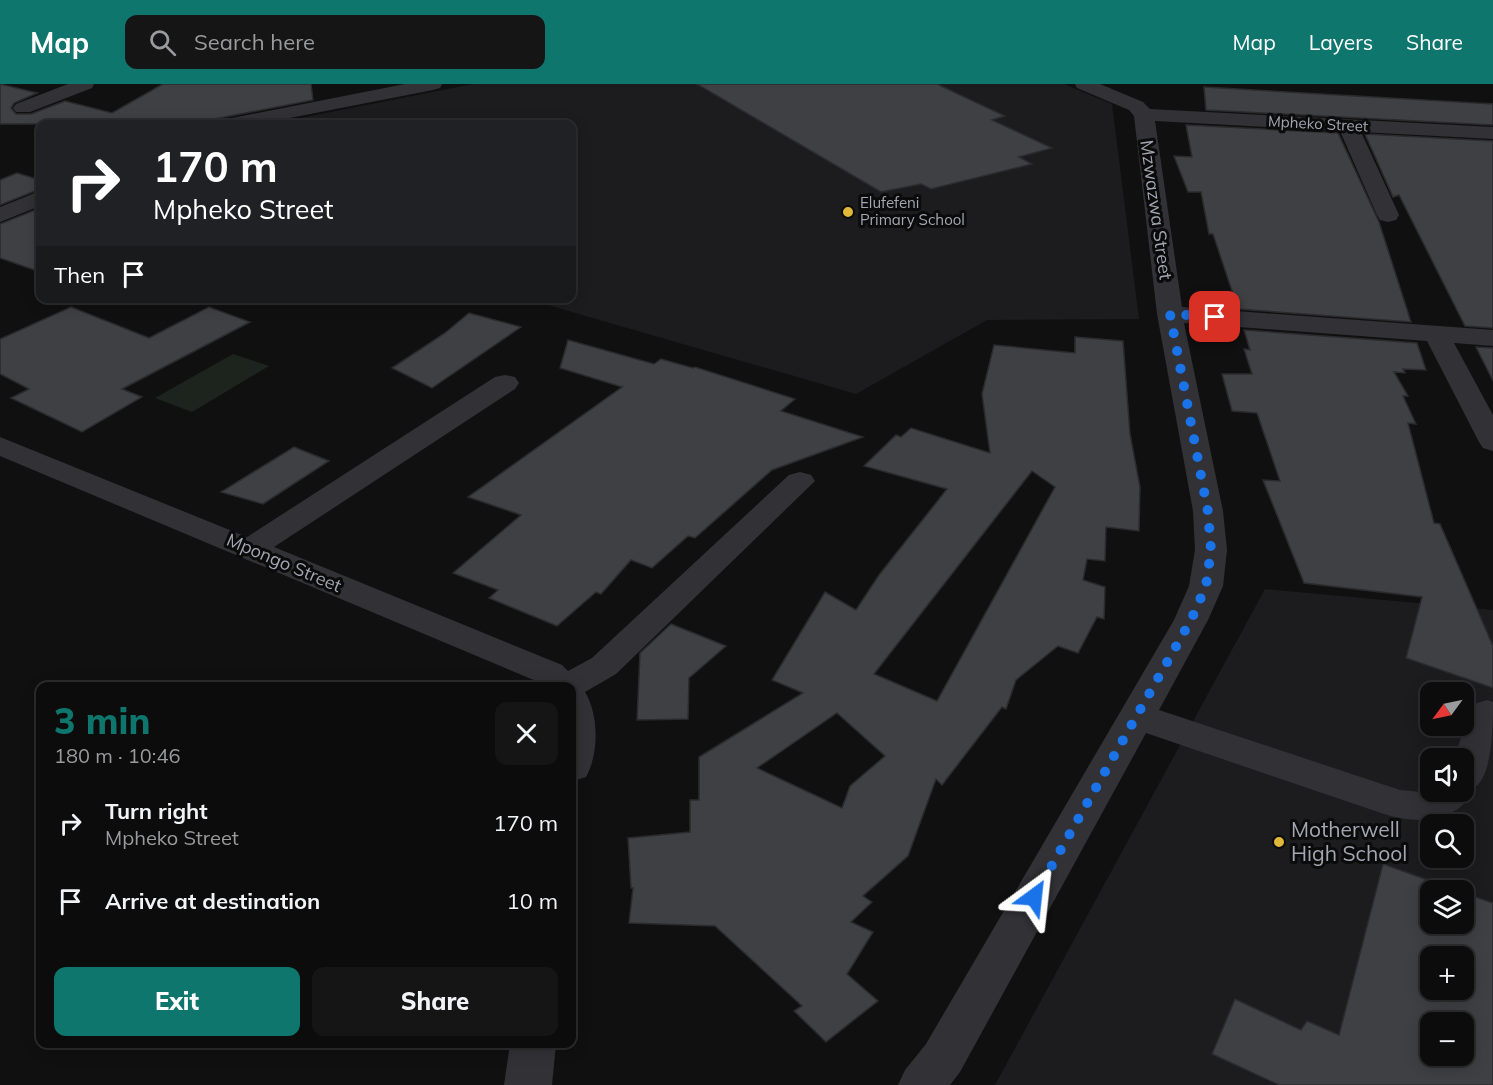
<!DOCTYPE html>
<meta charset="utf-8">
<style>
body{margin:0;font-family:Mulish,sans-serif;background:#151516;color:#f1f3f6;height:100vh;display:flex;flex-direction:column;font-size:22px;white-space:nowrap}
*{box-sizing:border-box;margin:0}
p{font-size:20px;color:#9a9b9d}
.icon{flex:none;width:33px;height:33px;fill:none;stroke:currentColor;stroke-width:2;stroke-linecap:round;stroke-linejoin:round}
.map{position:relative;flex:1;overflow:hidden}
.sheet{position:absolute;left:36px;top:598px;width:540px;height:366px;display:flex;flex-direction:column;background:#0c0c0d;border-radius:12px;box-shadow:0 3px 15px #0003,0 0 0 2px #2c2c2e}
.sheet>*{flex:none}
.hud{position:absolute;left:36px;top:36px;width:540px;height:183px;border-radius:12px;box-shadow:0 3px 15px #0003,0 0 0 2px #2c2c2e;background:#202124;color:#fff;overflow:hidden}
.needle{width:39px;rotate:237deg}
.buttons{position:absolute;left:1420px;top:598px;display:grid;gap:12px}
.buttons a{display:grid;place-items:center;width:54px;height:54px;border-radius:12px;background:#0c0c0d;box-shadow:0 3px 15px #0003,0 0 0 2px #2c2c2e;font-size:30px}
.pin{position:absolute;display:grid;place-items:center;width:51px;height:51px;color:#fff;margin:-26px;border-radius:12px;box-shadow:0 3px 9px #0006}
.me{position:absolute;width:66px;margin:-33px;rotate:30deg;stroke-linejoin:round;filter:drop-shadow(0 0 4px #0008)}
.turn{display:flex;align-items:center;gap:21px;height:126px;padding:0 18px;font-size:27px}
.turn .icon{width:78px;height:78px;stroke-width:2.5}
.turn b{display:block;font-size:42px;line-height:51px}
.then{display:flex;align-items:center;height:57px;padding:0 18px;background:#0003;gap:12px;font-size:22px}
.round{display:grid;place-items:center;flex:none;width:63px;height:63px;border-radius:12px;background:#151516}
.head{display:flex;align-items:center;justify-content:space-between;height:102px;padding:0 18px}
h1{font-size:36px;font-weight:800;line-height:45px;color:#0f766e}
.button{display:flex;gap:12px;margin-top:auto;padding:12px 18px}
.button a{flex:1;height:69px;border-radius:12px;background:#0f766e;color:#fff;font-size:24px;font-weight:800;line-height:69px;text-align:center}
.button a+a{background:#151516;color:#f1f3f6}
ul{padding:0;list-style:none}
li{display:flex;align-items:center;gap:18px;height:78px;padding:0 18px}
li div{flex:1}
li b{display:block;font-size:22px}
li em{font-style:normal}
header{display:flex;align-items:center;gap:36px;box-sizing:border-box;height:84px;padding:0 30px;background:#0f766e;color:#fff}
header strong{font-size:28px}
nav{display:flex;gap:33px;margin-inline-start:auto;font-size:21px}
.search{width:420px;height:54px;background:#151516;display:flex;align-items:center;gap:15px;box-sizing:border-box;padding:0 21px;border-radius:12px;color:#9a9b9d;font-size:22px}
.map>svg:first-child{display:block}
</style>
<header>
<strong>Map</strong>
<div class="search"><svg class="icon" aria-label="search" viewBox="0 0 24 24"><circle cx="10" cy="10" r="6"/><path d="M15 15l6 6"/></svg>Search here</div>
<nav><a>Map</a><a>Layers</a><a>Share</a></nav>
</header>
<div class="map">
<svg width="1493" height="1001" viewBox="0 0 1493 1001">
<rect width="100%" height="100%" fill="#101011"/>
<g fill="#1c1c1e" fill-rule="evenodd">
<path d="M473 0H1064L1112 20 1139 235 987 236 856 310 527 215 572 214V40H270Z"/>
<path d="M1265 505 1493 526V1001H995ZM1431 609H1464V642H1431ZM1431 675H1464V708H1431ZM1431 741H1464V774H1431ZM1431 807H1464V840H1431ZM1431 873H1464V906H1431ZM1431 939H1464V972H1431Z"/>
</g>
<path fill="#1d241e" d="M233 270 269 282 192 328 155 314Z"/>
<g fill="#3f4044" stroke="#2b2a2d" stroke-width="1.5" fill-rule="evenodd">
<path d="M0 0 37 9 14 19 11 24 16 30H31L65 17 112 29 163 0H311L313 16 189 40H0Z"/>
<path d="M697 0H937L1005 32 992 36 1052 64 1019 73 1032 80 931 105 921 100 881 108Z"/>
<path d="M1204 3 1493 20V41L1206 26Z"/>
<path d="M1186 41 1338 49 1379 138 1411 238 1238 225 1213 150H1209L1201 108H1188L1174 72 1192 73Z"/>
<path d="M1365 50 1493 57V244L1465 242 1399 111 1393 113Z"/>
<path d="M17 89 40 96V105L0 121V96Z"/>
<path d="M40 124V188L0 174V140Z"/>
<path d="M71 223 149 254 209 223 250 238 122 305 142 313 82 348 11 314 29 305 0 290V255Z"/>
<path d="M469 229 521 243 432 304 392 284 445 249Z"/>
<path d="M1244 246 1417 259 1426 286 1403 285 1405 289 1394 288 1408 312H1403L1416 340 1408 339 1434 439 1440 440 1493 562V604L1406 574 1422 513 1304 499 1263 396 1280 397 1257 329 1232 327 1222 290H1252L1244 265 1250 266Z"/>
<path d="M1075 253 1123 257 1130 350 1140 403 1139 447 1106 443 1105 477 1087 475 1083 496 1105 503 1104 535 1097 533 1078 569 1058 562 1016 596 1006 625 1002 623 942 701 936 695 908 772 863 812 872 818 851 838 873 848 847 890 878 917 826 958 794 927 802 922 715 842 629 839 633 804H631L628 754 690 748V716H699V673L803 609 772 596 825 508 856 526 879 491 947 405 864 382 896 351 901 353 911 344 990 369 982 310 994 261 1075 269ZM1032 387 1055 403 937 617 874 590ZM837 629 885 672 850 702 842 724 757 684Z"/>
<path d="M568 256 654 280 661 275 693 284 695 283 795 315 781 327 863 353 772 386 695 454 688 452 652 484 631 476 601 510 596 508 557 542 489 514 498 506 453 489 521 431 468 413 622 303 560 284Z"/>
<path d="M1476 263 1493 264V297Z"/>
<path d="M294 363 329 377 263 420 221 408Z"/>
<path d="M671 540 726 562 689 594 688 635 637 636 640 569Z"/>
<path d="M1383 780 1459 807H1431V840H1464V809L1493 819V1001H1279L1212 970 1235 915 1301 946 1307 937 1339 951ZM1431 873H1464V906H1431ZM1431 939H1464V972H1431Z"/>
</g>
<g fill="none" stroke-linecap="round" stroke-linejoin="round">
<g fill="#323236" fill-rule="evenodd">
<path d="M68 0H94L92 4 30 28H16L13 24 16 20Z"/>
<path d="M405 0H442L440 4 433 6 259 40H222L225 36 232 34Z"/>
<path d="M1075 0H1100L1143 18 1150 25 1493 43V55L1361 48 1399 131 1396 136 1388 138 1380 136 1377 131 1340 47 1155 37 1182 223 1493 246V262L1454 259 1493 331V367L1483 364 1479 358 1427 257 1184 239 1223 427 1227 466 1223 502 1208 536 1159 626 1400 706 1421 708 1431 705V708H1464V675H1454L1469 629 1474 620 1487 616 1493 618C1493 641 1493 696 1472 705L1473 708C1455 740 1415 740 1384 730L1146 649 960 988 950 1001H898L905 986 926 960 1174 536 1189 502 1195 466 1193 427 1157 230 1134 32 1129 26 1077 4Z"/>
<path d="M40 107V122L0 138V123Z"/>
<path d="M505 291 515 293 519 299 515 305 274 463 562 581 568 587 592 574 789 391 800 388 811 391 815 397 616 590 585 608C599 631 599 670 586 693L572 697V603H542L536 597 0 372V353L247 453 495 293Z"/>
<path d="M510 960H556L552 1001H504Z"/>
</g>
</g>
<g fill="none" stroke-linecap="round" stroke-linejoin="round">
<path stroke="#1a73e8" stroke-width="10" stroke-dasharray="0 18" d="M1034 813 1191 536 1206 502 1211 466 1208 428 1170 230 1215 233"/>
</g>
<g fill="#e1b738" stroke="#0b0b0c" stroke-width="2">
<circle cx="848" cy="128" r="6"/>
<circle cx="1279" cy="758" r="6"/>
</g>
<g text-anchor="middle" stroke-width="6" stroke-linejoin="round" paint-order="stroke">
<g font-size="15" fill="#a2a6b1" stroke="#0b0b0c">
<text transform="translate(1318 40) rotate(3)" y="5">Mpheko Street</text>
</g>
<g font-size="15" fill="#a2a6b1" stroke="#0b0b0c" text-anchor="start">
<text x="860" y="124">Elufefeni<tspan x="860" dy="17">Primary School</tspan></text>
</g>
<g font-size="18" fill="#a2a6b1" stroke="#0b0b0c">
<text transform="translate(1156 126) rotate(82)" y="6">Mzwazwa Street</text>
<text transform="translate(284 479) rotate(23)" y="6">Mpongo Street</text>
</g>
<g font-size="21" fill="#a2a6b1" stroke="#0b0b0c" text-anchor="start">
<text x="1291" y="753">Motherwell<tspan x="1291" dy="24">High School</tspan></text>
</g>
</g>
</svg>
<div class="buttons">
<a><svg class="needle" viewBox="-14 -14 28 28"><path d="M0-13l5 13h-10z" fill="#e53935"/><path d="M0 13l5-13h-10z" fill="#9a9b9d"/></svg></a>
<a><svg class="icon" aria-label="sound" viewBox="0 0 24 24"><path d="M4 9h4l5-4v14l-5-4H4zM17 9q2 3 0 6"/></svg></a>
<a><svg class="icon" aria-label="search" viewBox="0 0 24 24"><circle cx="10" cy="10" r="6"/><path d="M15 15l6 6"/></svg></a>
<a><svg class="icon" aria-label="layers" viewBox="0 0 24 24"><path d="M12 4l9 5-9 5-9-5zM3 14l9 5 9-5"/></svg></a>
<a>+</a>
<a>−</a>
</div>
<div class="pin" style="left:1215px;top:233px;background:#d93025"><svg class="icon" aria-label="arrive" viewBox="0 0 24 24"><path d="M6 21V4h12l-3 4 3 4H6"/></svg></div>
<svg class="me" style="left:1034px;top:813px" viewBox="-20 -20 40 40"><path d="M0-17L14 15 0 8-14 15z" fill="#1a73e8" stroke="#fff" stroke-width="4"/></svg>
<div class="hud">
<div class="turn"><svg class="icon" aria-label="right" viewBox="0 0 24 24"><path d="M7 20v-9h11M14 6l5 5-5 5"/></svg><div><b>170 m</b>Mpheko Street</div></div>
<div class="then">Then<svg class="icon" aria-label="arrive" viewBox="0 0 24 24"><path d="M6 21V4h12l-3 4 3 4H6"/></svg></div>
</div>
<section class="sheet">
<div class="head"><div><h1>3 min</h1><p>180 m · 10:46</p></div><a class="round"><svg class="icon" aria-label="close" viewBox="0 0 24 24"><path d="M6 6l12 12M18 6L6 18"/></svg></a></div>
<ul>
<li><svg class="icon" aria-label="right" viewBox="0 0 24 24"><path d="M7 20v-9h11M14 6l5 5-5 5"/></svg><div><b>Turn right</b><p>Mpheko Street</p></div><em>170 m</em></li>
<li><svg class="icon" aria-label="arrive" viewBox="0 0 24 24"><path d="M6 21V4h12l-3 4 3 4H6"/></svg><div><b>Arrive at destination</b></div><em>10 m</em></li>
</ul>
<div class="button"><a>Exit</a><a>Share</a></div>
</section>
</div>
